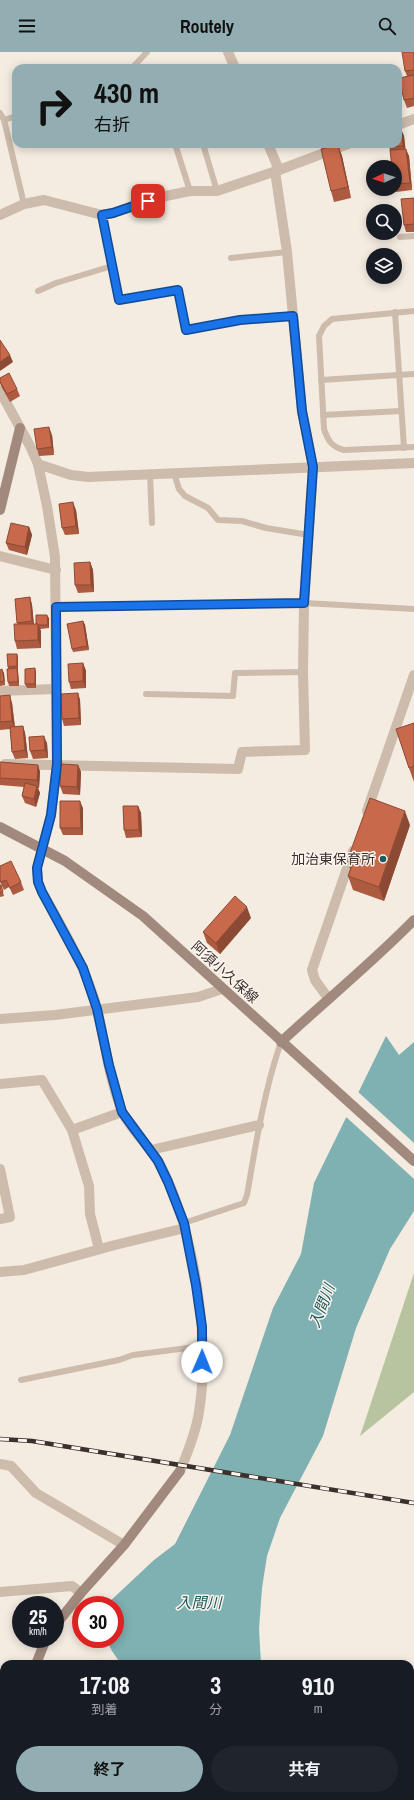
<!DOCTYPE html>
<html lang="ja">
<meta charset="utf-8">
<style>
body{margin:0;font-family:"Archivo Narrow","Noto Sans JP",sans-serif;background:#20242c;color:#f1f3f6;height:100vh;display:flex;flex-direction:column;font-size:15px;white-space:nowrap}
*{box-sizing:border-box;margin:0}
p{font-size:13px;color:#9ea1a6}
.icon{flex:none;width:22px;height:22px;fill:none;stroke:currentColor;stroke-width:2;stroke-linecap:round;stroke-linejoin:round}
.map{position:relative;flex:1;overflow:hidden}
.side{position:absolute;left:0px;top:1608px;width:414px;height:140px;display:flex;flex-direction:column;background:#171b24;border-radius:12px 12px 0 0;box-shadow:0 2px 10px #0003}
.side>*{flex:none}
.guide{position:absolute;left:12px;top:12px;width:390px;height:84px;border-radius:12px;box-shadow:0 2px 10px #0003;background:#92aeb2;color:#111;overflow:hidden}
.needle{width:26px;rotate:266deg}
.buttons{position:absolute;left:366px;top:108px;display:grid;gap:8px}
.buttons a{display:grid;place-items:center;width:36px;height:36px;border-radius:50%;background:#171b24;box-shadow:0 2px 10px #0003;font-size:20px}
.speed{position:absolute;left:12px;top:1544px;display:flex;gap:8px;font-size:20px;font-weight:700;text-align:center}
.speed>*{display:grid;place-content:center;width:52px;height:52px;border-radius:50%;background:#171b24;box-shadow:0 2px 10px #0003;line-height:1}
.speed small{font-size:10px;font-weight:400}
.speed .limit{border:6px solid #d22;background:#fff;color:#111}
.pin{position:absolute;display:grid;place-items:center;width:34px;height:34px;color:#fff;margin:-17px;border-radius:8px;box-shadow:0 2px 6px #0006}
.me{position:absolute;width:44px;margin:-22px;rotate:1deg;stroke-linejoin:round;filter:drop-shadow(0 0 3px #0008)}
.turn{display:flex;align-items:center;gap:14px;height:84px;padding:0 16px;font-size:18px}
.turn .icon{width:52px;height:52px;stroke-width:2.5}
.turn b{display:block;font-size:28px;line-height:34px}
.eta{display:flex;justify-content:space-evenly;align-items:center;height:68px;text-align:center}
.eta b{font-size:24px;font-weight:700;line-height:28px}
.primary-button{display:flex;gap:8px;margin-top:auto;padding:8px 16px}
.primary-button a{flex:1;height:46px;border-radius:24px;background:#92aeb2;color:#111;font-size:16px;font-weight:700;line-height:46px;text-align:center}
.primary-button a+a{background:#20242c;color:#f1f3f6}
header{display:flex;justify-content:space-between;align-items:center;height:52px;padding:0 16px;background:#92aeb2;color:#111;font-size:18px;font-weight:700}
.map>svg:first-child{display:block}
</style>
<header><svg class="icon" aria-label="menu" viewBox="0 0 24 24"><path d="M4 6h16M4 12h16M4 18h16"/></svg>Routely<svg class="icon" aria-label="search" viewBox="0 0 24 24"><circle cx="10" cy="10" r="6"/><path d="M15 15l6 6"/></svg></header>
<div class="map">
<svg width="414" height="1748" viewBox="0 0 414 1748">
<rect width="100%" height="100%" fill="#f4ebe1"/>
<path fill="#b8c4a0" d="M414 1221V1340L360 1384Z"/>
<g fill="#7fb0b2">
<path d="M386 984 399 1003 414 990V1159L390 1197 356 1276 323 1384 280 1466 267 1504 262 1536 259 1577 261 1612H121L112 1599 106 1587H115V1553H106L154 1508 175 1492 230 1383 273 1256 301 1202 314 1131Z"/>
<path d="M180 1744H298L300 1748H181Z"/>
</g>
<path fill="#f4ebe1" d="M357 1039 414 1091V1127L345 1064Z"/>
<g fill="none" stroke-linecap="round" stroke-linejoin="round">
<g stroke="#cdbbac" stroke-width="6">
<path d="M132 16 147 0"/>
<path d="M0 61 4 68 16 64"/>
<path d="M4 68 24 152"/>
<path d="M175 92 190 139"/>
<path d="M203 92 217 139"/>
<path d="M102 163 119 248 178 238 187 278 240 268 293 264"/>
<path d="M400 185 414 184"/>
<path d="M231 206 287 200"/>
<path d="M38 239 56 231 112 214"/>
<path d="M414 259 332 267 324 274 319 284 324 377C328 389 332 395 344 398L414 395"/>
<path d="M395 260 404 396"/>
<path d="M321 328 414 322"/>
<path d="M323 363 401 359"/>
<path d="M174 421 179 437 185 444 208 456 218 468 242 469 266 476 309 483"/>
<path d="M150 422 152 471"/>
<path d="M56 555 304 551 414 557"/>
<path d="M146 642 233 644 235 621 303 620"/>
<path d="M184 1171 244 1151 247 1143C256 1091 264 1039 281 990"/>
<path d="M21 1328 119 1308 133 1303 203 1294"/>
</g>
<g stroke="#cdbbac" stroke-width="10">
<path d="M228 0 235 16"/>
<path d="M398 73 414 67"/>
<path d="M268 92 279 118"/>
<path d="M0 163 24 152 44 148 102 163 113 161 156 146 190 139H217L279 118 348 92"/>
<path d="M0 339 30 394 38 412 47 454 55 505 57 712 51 763 37 815 38 830 42 840C63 877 86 915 97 957 105 990 109 1028 122 1059 128 1073 140 1085 150 1097 157 1106 163 1118 168 1129 196 1193 210 1291 199 1360 196 1380 188 1400 180 1419"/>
<path d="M38 412 71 423 88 425 414 411"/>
<path d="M0 504 56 518"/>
<path d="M0 639 55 637"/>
<path d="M5 712 238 717 242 700 305 698 303 620 304 551 313 415 302 359 287 200 275 119"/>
<path d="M367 759 414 623"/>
<path d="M328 946 315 928 312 918 353 799"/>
<path d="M0 967 55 963 198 945 222 937"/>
<path d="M0 1032 42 1028 72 1078"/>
<path d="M151 1098 259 1073"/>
<path d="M0 1117 10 1165 0 1167"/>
<path d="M99 1197 90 1162 89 1134 72 1078 122 1060"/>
<path d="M0 1220 24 1218 115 1193 185 1176"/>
<path d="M0 1412 11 1414 36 1441 124 1493"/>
<path d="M0 1540 72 1534 81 1541"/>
<path d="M0 1641H4"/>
</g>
<g stroke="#a18a7d" stroke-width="10">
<path d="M0 458 20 376"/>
<path d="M0 775 65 809 143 864 414 1109"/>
<path d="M281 990C325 949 372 911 414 868"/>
<path d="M55 1574 81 1541 124 1493 180 1419"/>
<path d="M36 1612 46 1587"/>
<path d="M21 1748 22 1744"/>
</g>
<defs>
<path id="rail" d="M0 1387 32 1389 414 1451"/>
</defs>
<use href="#rail" stroke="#3b302b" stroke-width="4.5"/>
<use href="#rail" stroke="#fbf5ee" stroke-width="3" stroke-dasharray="9" stroke-linecap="butt"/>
</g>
<g fill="#ac5a40">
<path d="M414 0V54L407 56 404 48 407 24 405 19Z"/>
<path d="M401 77 404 84 405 97 409 104 412 138 396 140 395 136V115L389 95Z"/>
<path d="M338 93 342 104 351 146 334 150 331 139Z"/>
<path d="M414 146V180H406L404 173Z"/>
<path d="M0 326 17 337 20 344 10 350 1 334 0 331Z"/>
<path d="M52 383 54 403 39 404 37 397Z"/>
<path d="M76 458 79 482 65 483 62 476Z"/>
<path d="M29 475 32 483 27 503 9 498 6 491Z"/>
<path d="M90 510 93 518 94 540 78 541 75 533Z"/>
<path d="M30 545 32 553 34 572H36L49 566V576L40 577 41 579V596L17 597 15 589 18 572 17 571Z"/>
<path d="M83 569 85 573 89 598 73 600 72 597Z"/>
<path d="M17 602 18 606V618L19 634H9L8 630V615Z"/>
<path d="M83 611 86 619V636L71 637 69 630Z"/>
<path d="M0 618 4 621 5 633 0 634Z"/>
<path d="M36 620V636H27L25 632Z"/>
<path d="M78 641 80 648 81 673 64 674 62 667Z"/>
<path d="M0 644 12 651 15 675 23 674 25 681 28 706 15 707 12 700 10 677 0 678Z"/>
<path d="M414 671V730L409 716Z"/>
<path d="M47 691 48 706 33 707 30 699Z"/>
<path d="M0 710 38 713 40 720 39 736H38L40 741 36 755 25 751 22 744 24 735 0 733Z"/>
<path d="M78 713 81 720 80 743 63 742 60 734Z"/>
<path d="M138 754 141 761 142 785 126 786 124 778Z"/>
<path d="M83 756V783H63L60 776Z"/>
<path d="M410 773 384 849 353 838 348 824 350 817 347 809Z"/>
<path d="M0 814 21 830 24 838 13 843 9 835 4 838 0 830Z"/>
<path d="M0 833H1L4 844 0 845Z"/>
<path d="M251 866 220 902 207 891 203 880Z"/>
</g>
<g fill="#8c4a34">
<path d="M401 77 404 84 406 101 403 94Z"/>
<path d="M338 93 342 104 351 146 348 135Z"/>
<path d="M406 97 409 104 412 138 410 131Z"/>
<path d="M10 303 13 310 0 319V310Z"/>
<path d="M49 375 52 383 54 403 52 395Z"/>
<path d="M73 450 76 458 79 482 76 474Z"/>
<path d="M29 475 32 483 27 503 25 495Z"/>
<path d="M90 510 93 518 94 540 91 533Z"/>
<path d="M30 545 32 553 34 577 32 569Z"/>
<path d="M47 563 49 566V576L48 573Z"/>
<path d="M83 569 85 573 89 598 87 594Z"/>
<path d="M38 572 41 579V596L38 588Z"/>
<path d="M17 602 18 606V618L17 614Z"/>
<path d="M83 611 86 619V636L83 629Z"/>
<path d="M17 616 18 620 19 634 18 630Z"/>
<path d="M35 616 36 620V636L35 632Z"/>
<path d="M2 617 4 621 5 633 4 629Z"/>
<path d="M78 641 80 648 81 673 79 666Z"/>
<path d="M10 643 12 651 15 677 12 669Z"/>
<path d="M23 674 25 681 28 706 25 698Z"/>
<path d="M44 684 47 691 48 706 45 698Z"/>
<path d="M38 713 40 720 39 736 37 728Z"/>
<path d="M78 713 81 720 80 743 77 735Z"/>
<path d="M37 734 40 741 36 755 34 747Z"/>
<path d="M80 749 83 756V783L81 776Z"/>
<path d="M138 754 141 761 142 785 139 778Z"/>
<path d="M405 759 410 773 384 849 379 835Z"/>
<path d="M247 855 251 866 220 902 216 891Z"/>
</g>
<g fill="#c8694b" stroke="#8c4a34">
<path d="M402 0H414V18L405 19Z"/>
<path d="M414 23V46L404 48 399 26Z"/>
<path d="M398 77H401L403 94 389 95V92H398Z"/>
<path d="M338 93 348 135 331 139 321 97Z"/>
<path d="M406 97 410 131 395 132V115H392L390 98Z"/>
<path d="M414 146V172L404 173 401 147Z"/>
<path d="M0 288 10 303 0 310Z"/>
<path d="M9 321 17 337 7 342 0 330V326Z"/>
<path d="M49 375 52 395 37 397 34 377Z"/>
<path d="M73 450 76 474 62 476 59 452Z"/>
<path d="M11 471 29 475 25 495 6 491Z"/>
<path d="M90 510 91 533H75L74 511Z"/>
<path d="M30 545 32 569 17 571 15 547Z"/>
<path d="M36 563H47L48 573H38V572H36Z"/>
<path d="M83 569 87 594 72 597 67 572Z"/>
<path d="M14 572H38V588L15 589Z"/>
<path d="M7 602H17V614L8 615Z"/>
<path d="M83 611V629L69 630 68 612Z"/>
<path d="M17 616 18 630H8L7 617Z"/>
<path d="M35 616V632H25V617Z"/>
<path d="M2 617 4 629 0 630V618Z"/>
<path d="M78 641 79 666 62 667 61 642Z"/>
<path d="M10 643 12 669 0 670V644Z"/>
<path d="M414 671V714L409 716 396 677Z"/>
<path d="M23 674 25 698 12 700 10 675Z"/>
<path d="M44 684 45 698 30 699 29 685Z"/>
<path d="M0 710 38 713 37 728 0 726Z"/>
<path d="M61 712 78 713 77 735 60 734Z"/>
<path d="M25 731 37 734 34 747 22 744Z"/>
<path d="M370 746 405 759 379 835 348 824 353 811 347 809Z"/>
<path d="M60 749H80L81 776H60Z"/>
<path d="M123 754H138L139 778H124Z"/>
<path d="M11 809 21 830 10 836 6 828 1 830 0 828V814Z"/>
<path d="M0 833H1L3 840 0 841Z"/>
<path d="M235 844 247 855 216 891 203 880Z"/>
</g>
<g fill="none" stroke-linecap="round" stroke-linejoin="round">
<defs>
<path id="route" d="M148 149 113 161 102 163 119 248 178 238 186 278 240 268 293 264 302 359 313 415 304 551 56 555 57 712 51 763 37 816 38 830 42 840 83 916 97 957 109 1013 122 1060 158 1109 168 1130 184 1171 196 1233 202 1275V1310"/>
</defs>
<use href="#route" stroke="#114b97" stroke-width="10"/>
<use href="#route" stroke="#1a73e8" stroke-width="7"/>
</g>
<circle fill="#1f5a5e" stroke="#fbf5ee" stroke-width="1.5" cx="383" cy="807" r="4"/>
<g text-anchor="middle" stroke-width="3" stroke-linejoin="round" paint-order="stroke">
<g font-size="14" fill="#3b302b" stroke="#fbf5ee" text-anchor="end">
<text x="375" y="812">加治東保育所</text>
</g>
<g font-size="14" fill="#3b302b" stroke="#fbf5ee">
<text transform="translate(225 920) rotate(42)" y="5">阿須小久保線</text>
</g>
<g font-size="15" font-style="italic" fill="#1f5a5e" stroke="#fbf5ee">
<text transform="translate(322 1254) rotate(-69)" y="5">入間川</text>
<text x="199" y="1556">入間川</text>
</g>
</g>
</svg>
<div class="buttons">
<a><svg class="needle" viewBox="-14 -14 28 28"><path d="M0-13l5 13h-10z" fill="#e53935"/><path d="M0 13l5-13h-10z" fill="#9ea1a6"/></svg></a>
<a><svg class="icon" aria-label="search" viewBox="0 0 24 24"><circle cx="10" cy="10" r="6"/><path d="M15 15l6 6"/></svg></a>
<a><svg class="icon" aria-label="layers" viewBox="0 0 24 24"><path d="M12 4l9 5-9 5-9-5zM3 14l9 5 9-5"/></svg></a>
</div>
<div class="speed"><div>25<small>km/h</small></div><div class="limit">30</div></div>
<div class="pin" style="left:148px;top:149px;background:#d93025"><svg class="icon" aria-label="arrive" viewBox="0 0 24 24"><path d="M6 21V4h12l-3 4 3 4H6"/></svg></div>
<svg class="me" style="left:202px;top:1310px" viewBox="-20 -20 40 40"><circle r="19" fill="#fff"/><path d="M0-13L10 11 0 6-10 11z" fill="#1a73e8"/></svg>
<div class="guide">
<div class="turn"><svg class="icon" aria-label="right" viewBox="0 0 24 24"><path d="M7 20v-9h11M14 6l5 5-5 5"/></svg><div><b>430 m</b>右折</div></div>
</div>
<section class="side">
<div class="eta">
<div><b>17:08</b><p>到着</p></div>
<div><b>3</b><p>分</p></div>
<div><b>910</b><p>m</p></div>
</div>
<div class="primary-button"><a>終了</a><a>共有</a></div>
</section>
</div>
